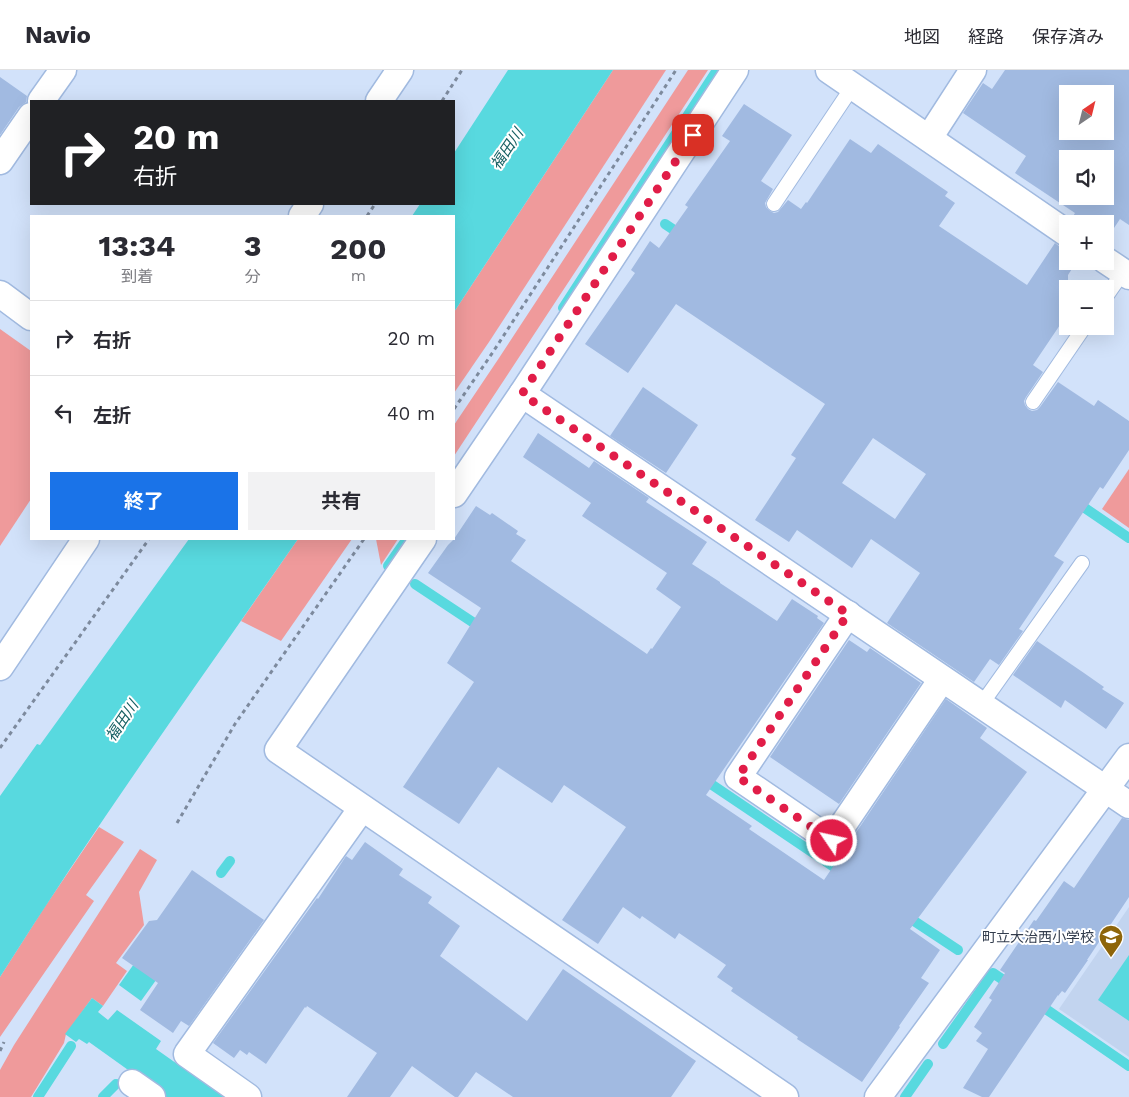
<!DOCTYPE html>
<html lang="ja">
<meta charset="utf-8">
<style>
body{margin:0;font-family:"Work Sans","Noto Sans JP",sans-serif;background:#f2f2f3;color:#2b2b33;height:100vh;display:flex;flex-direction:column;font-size:19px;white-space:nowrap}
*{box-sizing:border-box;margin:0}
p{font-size:16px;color:#7c7c81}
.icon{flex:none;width:28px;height:28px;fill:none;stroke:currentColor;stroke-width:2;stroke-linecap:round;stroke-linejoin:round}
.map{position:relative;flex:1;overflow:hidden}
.side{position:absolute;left:30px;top:145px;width:425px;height:325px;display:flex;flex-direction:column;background:#fff;border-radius:0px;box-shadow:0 5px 20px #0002}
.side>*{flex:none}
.top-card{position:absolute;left:30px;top:30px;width:425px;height:105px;border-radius:0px;box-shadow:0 5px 20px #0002;background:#202124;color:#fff;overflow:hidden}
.needle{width:32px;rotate:35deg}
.controls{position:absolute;left:1059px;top:15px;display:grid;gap:10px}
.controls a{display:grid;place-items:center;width:55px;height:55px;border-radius:0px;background:#fff;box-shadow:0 5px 20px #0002;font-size:25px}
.pin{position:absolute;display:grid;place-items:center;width:42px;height:42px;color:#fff;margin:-21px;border-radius:10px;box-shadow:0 2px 8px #0006}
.me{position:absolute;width:55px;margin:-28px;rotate:304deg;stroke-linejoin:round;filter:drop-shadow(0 0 4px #0008)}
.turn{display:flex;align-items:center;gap:18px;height:105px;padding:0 20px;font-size:22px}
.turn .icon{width:65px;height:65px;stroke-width:2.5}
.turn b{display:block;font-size:35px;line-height:42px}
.eta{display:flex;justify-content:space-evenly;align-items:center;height:85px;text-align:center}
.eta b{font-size:30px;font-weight:700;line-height:35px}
.button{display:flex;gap:10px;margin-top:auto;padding:10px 20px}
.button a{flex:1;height:58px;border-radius:0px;background:#1a73e8;color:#fff;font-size:20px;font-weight:700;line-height:58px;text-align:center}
.button a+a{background:#f2f2f3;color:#2b2b33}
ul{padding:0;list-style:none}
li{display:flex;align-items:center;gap:15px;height:75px;padding:0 20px;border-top:1px solid #e1e1e2}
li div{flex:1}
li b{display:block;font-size:19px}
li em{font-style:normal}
header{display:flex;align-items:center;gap:30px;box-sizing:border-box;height:70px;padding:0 25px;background:#fff;border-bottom:1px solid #e1e1e2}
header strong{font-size:24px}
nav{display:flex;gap:28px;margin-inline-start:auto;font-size:18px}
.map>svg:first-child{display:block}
</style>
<header>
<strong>Navio</strong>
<nav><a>地図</a><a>経路</a><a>保存済み</a></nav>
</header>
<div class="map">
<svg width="1129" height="1027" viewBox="0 0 1129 1027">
<rect width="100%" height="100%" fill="#d2e2fa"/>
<path fill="#c2d4ef" d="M1129 837V987L1059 939Z"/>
<g fill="#ef9a9b">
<path d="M613 0H666L489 272 454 323V242Z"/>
<path d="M688 0H708L454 386V355L499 288Z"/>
<path d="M0 259 31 281V429L0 476Z"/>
<path d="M1129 399V458L1102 439Z"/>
<path d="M298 469H352L281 571 241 551Z"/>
<path d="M376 469H398L381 495Z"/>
<path d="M99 757 124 772 86 825 94 831 0 967V907L44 838Z"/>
<path d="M140 779 157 790 139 822 144 855 116 893 127 901 103 936 92 928 66 964 64 973 31 1027H0V1000L14 975Z"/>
</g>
<g fill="#58d9df">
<path d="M508 0H613L454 242V146H412L420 134H454V83Z"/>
<path d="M189 469H298C197 614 94 758 0 907V726L37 674 40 675Z"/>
<path d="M156 863 169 892 141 931 119 915Z"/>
<path d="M1129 885V951L1098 930Z"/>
<path d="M92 928 103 936 98 942 108 950 117 940 161 971 156 979 224 1027H166L89 972 87 974 79 969 76 972 65 964Z"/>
</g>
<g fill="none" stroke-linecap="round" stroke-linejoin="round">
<g stroke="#58d9df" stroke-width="10">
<path d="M665 154 683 166"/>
<path d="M563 238 717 0"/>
<path d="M1076 432 1129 468"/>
<path d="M388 496 407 469"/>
<path d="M415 514 483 559"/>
<path d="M702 708 843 803"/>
<path d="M221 803 230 791"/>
<path d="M905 845 958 880"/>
<path d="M1037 933 1129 996"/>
<path d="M943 974 993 903 1012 916"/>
<path d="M38 1027 71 976"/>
<path d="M103 1027 116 1014"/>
<path d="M905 1027 928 994"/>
</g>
</g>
<g fill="#a1bae1" fill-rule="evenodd">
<path d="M1005 0H1129V155L1120 149 1110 164 1105 161V154H1078L1072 148 1075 143 1015 103 1026 86 963 43 983 13 992 19ZM1068 24H1105V61H1068ZM1068 89H1105V126H1068Z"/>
<path d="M0 7 27 26 26 32 19 37 0 65Z"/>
<path d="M744 34 792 65 761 111 773 119 765 133 766 137 770 141 774 143 778 142 788 130 801 139 806 132 807 133 850 69 871 83 878 74 948 122 945 126 955 133 939 156 1027 215 1055 173 1060 177 1068 179V191H1077L1068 205V243L1033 295 1043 302 1026 327 1024 331 1025 335 1028 339 1032 341 1037 340 1040 337 1058 312 1094 336 1098 330 1129 351V380L1103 419 1100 417 1054 486 1064 492 1019 559 1023 561 999 595 990 589 974 612 887 553 920 503 871 469 852 498 797 460 789 472 755 450 796 388 791 385 825 334 676 234 628 303 585 274 635 203 631 200 650 171 659 178 688 137 685 135 730 71 722 66ZM873 368 926 404 895 449 842 413Z"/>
<path d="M643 317 698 355 666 403 610 366Z"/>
<path d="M538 363 589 398 594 391 649 428 646 432 707 472 692 494 720 512V513L777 551 792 529 818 546 817 548 824 553 706 725 752 756 749 759 824 810 946 629 987 658 980 668 1027 702 910 859 940 880 921 908 929 913 899 956 900 957 862 1012 797 969 798 967 731 921 733 918 717 907 726 895 679 863 675 869 642 846 640 849 623 837 598 874 562 850 626 757 564 715 552 733 498 697 459 754 403 717 474 612 447 593 481 538 428 503 448 475 454 469 476 436 490 445 492 443 518 461 516 464 526 470 511 491 647 584 651 578 652 579 681 537 656 519 667 503 582 446 591 433 523 387Z"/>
<path d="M849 570 867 582 870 578 921 613 839 734 770 687Z"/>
<path d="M1037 571 1084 603 1104 617 1102 619 1124 633 1106 659 1065 630 1061 638 1013 605Z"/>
<path d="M1122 748 1129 750V827L1087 890H1088L1065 923 1062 921 1058 926V925L989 1027H982L963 1018 988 979 976 971 982 963 974 957 992 930 989 928 1005 903 1000 900 1034 850 1036 851 1064 811 1074 818Z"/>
<path d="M365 772 403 799 399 805 432 827 428 833 460 856 440 886 527 951 563 899 696 991 671 1027H513L476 1002 458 1027H455L412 996 390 1027H347L377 983 307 936 306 938 305 937 266 994 249 982 247 985 240 980 234 988 213 973 317 828 318 829 346 786 352 790Z"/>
<path d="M192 800 264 850 189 956 181 951 173 963 140 940 158 913 122 888 149 851 157 850Z"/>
</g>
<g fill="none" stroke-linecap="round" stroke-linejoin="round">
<defs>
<g id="lane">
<path d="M774 134 853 16"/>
<path d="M1105 228 1123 202"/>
<path d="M1033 332 1085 256"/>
<path d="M981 635 1082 493"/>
</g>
<g id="street">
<path d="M829 0 1068 164"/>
<path d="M41 31 63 0"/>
<path d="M379 31 400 0"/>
<path d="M929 68 973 0"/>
<path d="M0 91 31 46"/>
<path d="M302 146 310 134"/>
<path d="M1105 190 1129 206"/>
<path d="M0 224 31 247"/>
<path d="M522 324 1129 735"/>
<path d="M454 424 522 324 735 0"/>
<path d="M423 469 278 680 785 1027"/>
<path d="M848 544 738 707 832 771 942 609"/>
<path d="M0 597 86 469"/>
<path d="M132 1013 152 1027"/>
<path d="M248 1027 187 984 362 738"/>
<path d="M878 1027 1129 687"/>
</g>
</defs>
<use href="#lane" stroke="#a1bae0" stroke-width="16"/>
<use href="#street" stroke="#a1bae0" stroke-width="29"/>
<g stroke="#7d8a9d" stroke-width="3" stroke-dasharray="4 4" stroke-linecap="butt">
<path d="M442 31 462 0"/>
<path d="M367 146 375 134"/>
<path d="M454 339 493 282 676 0"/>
<path d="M0 678 149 469"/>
<path d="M177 753 235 654 364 469"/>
<path d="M0 981 4 972"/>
</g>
<use href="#lane" stroke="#fff" stroke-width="14"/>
<use href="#street" stroke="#fff" stroke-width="26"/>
</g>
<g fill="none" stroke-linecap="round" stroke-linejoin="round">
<path stroke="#e11d48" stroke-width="9" stroke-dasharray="0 16.2" d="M693 65 522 324 848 544 738 707 832 771"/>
</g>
<defs>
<symbol id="school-pin" viewBox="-11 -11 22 30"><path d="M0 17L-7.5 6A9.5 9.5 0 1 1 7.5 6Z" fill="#8e650a" stroke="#fff"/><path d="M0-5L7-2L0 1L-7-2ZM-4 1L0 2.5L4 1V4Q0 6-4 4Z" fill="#fff"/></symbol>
</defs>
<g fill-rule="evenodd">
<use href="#school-pin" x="1097" y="853" width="28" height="38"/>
</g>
<g text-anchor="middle" stroke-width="4" stroke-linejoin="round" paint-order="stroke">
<g font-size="14" fill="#333d4d" stroke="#fff" text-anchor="end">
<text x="1094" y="872">町立大治西小学校</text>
</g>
<g font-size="15" font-style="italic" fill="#186164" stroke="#fff">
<text transform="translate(507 79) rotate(-56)" y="5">福田川</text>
<text transform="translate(122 651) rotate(-56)" y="5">福田川</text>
</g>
</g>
</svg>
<div class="controls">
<a><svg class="needle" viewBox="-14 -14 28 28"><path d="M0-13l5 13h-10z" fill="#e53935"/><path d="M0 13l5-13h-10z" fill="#7c7c81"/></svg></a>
<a><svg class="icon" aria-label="sound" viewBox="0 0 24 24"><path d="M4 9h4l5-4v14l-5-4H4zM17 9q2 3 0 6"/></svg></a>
<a>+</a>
<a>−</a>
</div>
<div class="pin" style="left:693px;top:65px;background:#d93025"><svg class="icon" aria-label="arrive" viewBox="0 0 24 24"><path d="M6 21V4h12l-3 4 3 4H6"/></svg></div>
<svg class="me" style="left:832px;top:771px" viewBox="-20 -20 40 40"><circle r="17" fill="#e11d48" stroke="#fff" stroke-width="3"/><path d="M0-11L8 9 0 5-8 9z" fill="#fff"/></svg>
<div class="top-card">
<div class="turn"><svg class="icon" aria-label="right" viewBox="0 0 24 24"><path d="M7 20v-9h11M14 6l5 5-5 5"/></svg><div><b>20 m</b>右折</div></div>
</div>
<section class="side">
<div class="eta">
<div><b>13:34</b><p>到着</p></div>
<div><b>3</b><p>分</p></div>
<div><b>200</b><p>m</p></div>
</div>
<ul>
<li><svg class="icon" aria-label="right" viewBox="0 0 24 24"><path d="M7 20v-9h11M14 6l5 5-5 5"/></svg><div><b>右折</b></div><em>20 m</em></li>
<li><svg class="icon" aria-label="left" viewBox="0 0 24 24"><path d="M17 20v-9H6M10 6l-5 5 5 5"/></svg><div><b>左折</b></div><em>40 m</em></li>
</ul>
<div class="button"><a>終了</a><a>共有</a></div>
</section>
</div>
